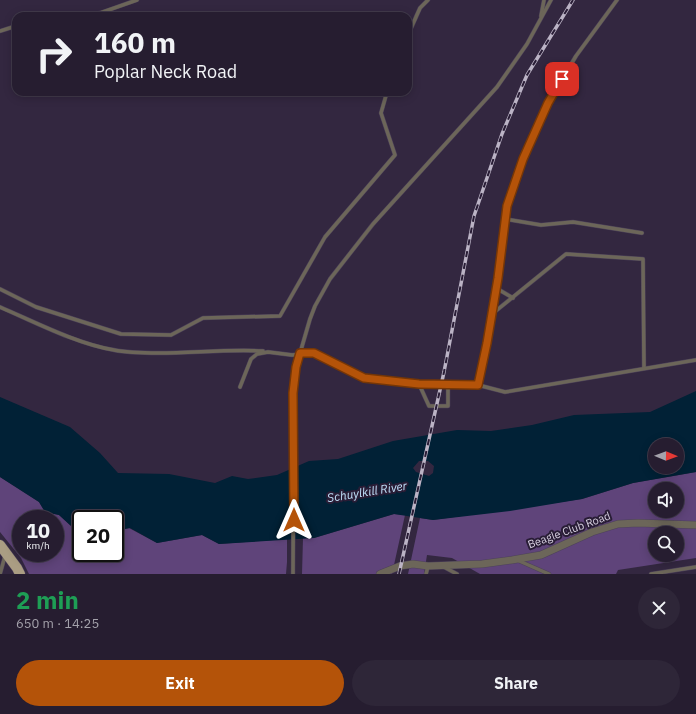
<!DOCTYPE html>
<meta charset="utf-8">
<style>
body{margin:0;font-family:"IBM Plex Sans",sans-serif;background:#2e2638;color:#f1f3f6;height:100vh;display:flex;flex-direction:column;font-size:15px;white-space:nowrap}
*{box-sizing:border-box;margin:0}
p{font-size:13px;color:#a4a2ab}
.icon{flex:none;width:22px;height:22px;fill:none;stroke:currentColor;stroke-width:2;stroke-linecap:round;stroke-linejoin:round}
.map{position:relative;height:574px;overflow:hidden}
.drawer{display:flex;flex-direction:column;background:#261d30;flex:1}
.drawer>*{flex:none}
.banner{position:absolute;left:12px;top:12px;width:400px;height:84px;border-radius:12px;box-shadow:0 2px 10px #0003,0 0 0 1px #423b4c;background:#261d30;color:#f1f3f6;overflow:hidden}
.needle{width:26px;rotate:91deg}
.fabs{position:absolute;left:648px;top:438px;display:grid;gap:8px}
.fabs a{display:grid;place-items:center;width:36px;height:36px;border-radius:50%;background:#261d30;box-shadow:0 2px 10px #0003,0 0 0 1px #423b4c;font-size:20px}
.speed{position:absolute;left:12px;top:510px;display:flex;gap:8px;font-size:20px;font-weight:700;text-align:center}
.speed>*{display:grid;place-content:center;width:52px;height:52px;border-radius:50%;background:#261d30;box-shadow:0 2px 10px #0003,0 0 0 1px #423b4c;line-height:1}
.speed small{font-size:10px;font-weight:400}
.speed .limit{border:2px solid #111;border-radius:6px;background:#fff;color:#111}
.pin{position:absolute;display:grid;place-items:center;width:34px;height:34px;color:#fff;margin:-17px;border-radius:8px;box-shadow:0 2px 6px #0006}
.me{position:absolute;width:44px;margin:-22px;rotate:0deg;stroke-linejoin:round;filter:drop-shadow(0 0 3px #0008)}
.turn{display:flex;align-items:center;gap:14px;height:84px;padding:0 16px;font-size:18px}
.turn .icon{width:52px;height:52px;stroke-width:2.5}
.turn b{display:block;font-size:28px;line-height:34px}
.round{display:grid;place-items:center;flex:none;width:42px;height:42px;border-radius:21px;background:#2e2638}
.headline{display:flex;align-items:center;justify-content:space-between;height:68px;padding:0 16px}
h1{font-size:24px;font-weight:700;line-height:30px;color:#1e9e55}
.cta{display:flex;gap:8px;margin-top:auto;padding:8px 16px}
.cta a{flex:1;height:46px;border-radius:24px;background:#b45309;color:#fff;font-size:16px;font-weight:700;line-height:46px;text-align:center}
.cta a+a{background:#2e2638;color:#f1f3f6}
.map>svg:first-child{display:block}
</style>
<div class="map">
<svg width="696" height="574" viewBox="0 0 696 574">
<rect width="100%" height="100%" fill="#332740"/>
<g fill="#5f447a" fill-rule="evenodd">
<path d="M696 472V558L618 570 616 574H480L452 558 427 555 424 574H408L420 518 433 520 582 499 633 483ZM655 489H677V511H655ZM655 533H677V555H655Z"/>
<path d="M0 477 39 502 45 512 59 515 81 535V553H115V531L129 528 157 543 202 535 219 544 287 539V562L286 574H29L21 558 0 532ZM21 519H55V553H21Z"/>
<path d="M394 514 405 515 392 574H302L303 538H314Z"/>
</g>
<path fill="#012136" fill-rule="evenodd" d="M696 391V472L633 483 582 499 510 511 433 520 394 514 314 538 219 544 202 535 157 543 130 528 115 531V519H81V535L59 515 45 512 39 502 0 477V397L70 427 100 453 118 473 169 474 215 483 232 476 248 479 277 475 309 461 338 459 393 441 457 430 491 431 532 425 574 415 650 412ZM655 445H677V467H655ZM419 461H428L434 466 433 473 429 476 416 472 413 468Z"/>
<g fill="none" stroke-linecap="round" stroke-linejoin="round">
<defs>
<g id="lane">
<path d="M80 16 100 13 137 0"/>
<path d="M541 16 544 0"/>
<path d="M0 31 16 26"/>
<path d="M408 35 420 8 428 0"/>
<path d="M505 219 541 225 573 222 642 233"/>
<path d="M496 288 513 298"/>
<path d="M0 289 36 307 121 334 171 335 203 318 280 316 325 237 395 155 381 113 387 92"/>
<path d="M0 307C35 322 77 344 114 350 128 353 144 353 159 353 194 353 228 349 263 351"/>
<path d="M492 314 566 254 643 259 644 368"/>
<path d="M419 384 429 406H448V385"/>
<path d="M478 385 505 392 696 360"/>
<path d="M240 387 251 359 257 354 268 352 292 355 314 353 364 378 419 384 478 385 487 343 497 278 507 206 523 159 548 103 576 56 617 0"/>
<path d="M517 560 549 574"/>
<path d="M444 567 457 574"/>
<path d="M0 574 5 556"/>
<path d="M293 574 294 379 296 367 310 319 315 306 330 279 373 224 497 87 527 44 551 0"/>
<path d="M426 574 428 566"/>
<path d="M651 574 696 567"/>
</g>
<path id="street" d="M380 574 400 566 413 564 428 566 482 564 512 560 541 555 592 532 618 524 638 523 696 525"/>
<path id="primary" d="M0 545 17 568 20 574"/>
</defs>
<use href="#lane" stroke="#4d425a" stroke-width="4.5"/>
<use href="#street" stroke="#4d425a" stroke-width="8"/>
<use href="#primary" stroke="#4d425a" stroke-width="11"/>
<use href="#lane" stroke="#6c6659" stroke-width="3.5"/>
<use href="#street" stroke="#6c6659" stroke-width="7"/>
<use href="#primary" stroke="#aa9d83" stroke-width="10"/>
<defs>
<path id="rail" d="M399 574 444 372 474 216 502 134 527 75 573 0"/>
</defs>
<use href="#rail" stroke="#bbb3c5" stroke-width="3.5"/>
<use href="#rail" stroke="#291d36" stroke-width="2" stroke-dasharray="6" stroke-linecap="butt"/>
</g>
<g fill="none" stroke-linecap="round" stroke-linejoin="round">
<defs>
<path id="route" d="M294 520 293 393 296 367 300 353H314L364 378 419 384 478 385 487 343 498 278 507 206 523 159 548 103 562 79"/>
</defs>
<use href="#route" stroke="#753606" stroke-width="10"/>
<use href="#route" stroke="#b45309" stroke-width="7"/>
</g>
<g text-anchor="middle" stroke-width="4" stroke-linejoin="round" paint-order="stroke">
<g font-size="11" fill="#d7d0e0" stroke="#291d36">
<text transform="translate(569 530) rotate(-20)" y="4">Beagle Club Road</text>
</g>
<g font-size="12" font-style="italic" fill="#c0e0fa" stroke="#291d36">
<text transform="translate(367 492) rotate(-9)" y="4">Schuylkill River</text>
</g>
</g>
</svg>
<div class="fabs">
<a><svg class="needle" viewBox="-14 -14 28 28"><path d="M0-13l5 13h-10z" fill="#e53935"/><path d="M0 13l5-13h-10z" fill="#a4a2ab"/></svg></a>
<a><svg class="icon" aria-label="sound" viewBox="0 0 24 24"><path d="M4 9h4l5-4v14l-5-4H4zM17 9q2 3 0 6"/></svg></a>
<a><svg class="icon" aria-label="search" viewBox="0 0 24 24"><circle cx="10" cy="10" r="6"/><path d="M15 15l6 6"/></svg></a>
</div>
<div class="speed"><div>10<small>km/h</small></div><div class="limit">20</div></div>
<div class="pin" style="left:562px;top:79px;background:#d93025"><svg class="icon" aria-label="arrive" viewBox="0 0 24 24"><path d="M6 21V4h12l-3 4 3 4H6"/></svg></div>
<svg class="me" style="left:294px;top:520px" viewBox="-20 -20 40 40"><path d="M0-17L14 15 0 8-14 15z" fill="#b45309" stroke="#fff" stroke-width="4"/></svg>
<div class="banner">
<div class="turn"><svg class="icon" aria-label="right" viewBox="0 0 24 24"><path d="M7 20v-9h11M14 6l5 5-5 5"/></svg><div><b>160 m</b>Poplar Neck Road</div></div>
</div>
</div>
<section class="drawer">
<div class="headline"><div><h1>2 min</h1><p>650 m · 14:25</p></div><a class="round"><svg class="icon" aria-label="close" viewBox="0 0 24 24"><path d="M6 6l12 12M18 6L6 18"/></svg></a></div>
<div class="cta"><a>Exit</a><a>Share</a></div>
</section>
